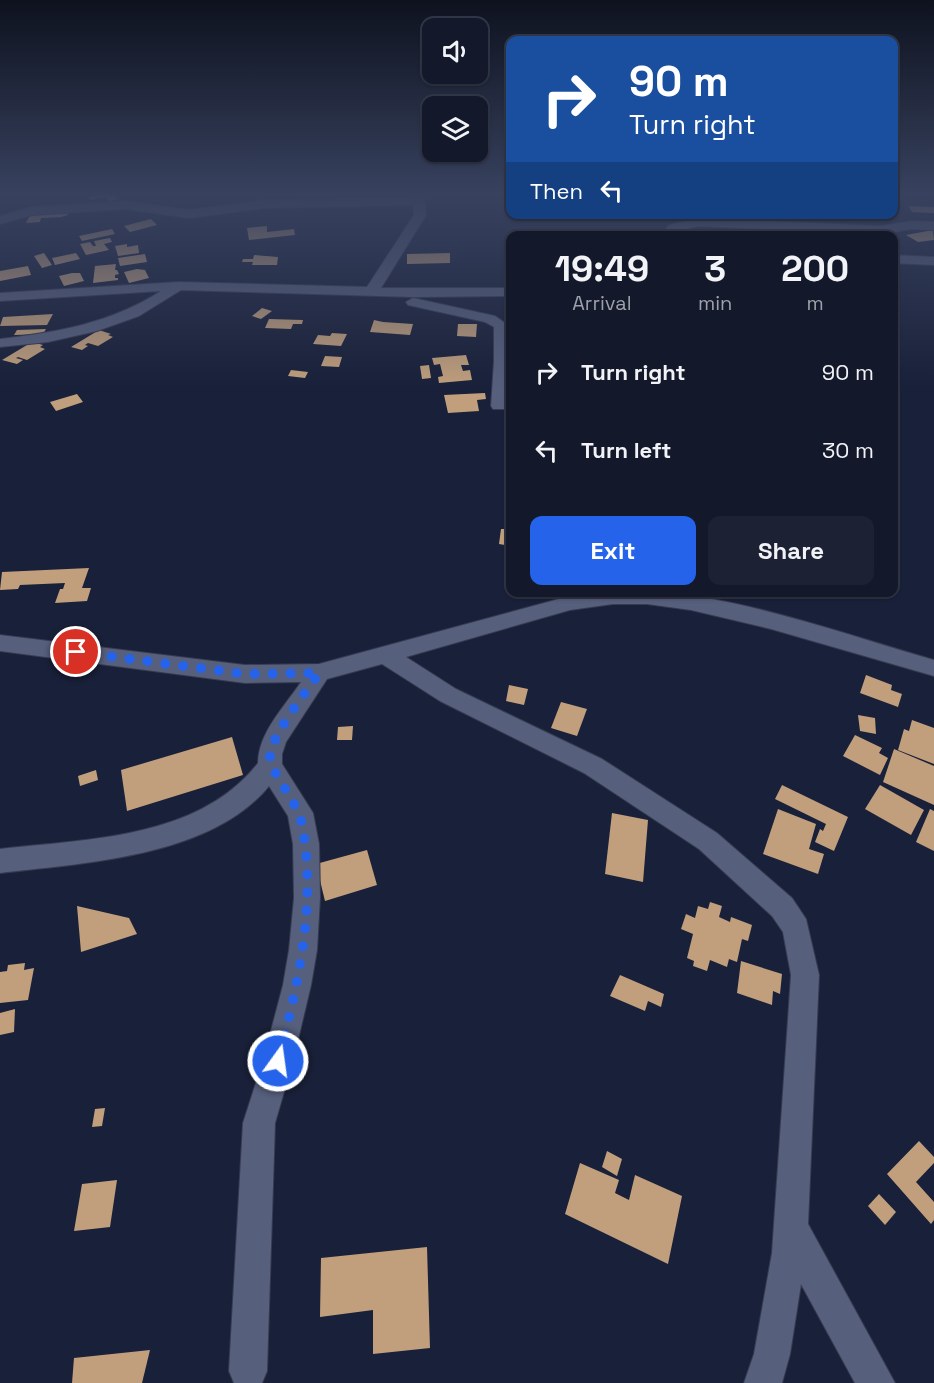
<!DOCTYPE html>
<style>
body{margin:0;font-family:"Space Grotesk",sans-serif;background:#1c2133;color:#f1f3f6;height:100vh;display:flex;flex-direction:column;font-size:22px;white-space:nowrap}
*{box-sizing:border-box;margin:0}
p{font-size:20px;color:#9da0a9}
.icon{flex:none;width:33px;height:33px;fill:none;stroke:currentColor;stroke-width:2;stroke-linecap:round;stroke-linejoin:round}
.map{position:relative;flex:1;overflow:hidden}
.details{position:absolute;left:506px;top:231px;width:392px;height:366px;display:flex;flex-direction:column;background:#13182b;border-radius:12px;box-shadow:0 2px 4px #0004,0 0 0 2px #323747}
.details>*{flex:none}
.banner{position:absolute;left:506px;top:36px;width:392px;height:183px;border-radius:12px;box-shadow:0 2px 4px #0004,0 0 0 2px #323747;background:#1a4fa0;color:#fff;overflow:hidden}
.fabs{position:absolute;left:422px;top:18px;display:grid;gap:12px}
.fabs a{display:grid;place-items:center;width:66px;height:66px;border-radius:12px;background:#13182b;box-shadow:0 2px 4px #0004,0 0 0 2px #323747;font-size:30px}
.pin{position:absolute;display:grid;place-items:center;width:51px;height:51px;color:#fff;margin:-26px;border:3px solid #fff;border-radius:50%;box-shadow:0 2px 6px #0007}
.me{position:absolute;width:66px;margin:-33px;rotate:14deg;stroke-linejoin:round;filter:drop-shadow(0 0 4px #0008)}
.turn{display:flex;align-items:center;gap:21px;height:126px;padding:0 24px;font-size:27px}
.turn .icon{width:78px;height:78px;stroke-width:2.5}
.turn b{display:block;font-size:42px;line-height:51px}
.then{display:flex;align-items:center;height:57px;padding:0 24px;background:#0003;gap:12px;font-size:22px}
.eta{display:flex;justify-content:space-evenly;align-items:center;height:102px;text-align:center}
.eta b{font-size:36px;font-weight:800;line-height:42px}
.primary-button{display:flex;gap:12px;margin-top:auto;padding:12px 24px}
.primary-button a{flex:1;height:69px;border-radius:12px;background:#2563eb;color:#fff;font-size:24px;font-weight:800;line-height:69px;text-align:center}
.primary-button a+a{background:#1c2133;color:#f1f3f6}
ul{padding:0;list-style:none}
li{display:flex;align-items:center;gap:18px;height:78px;padding:0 24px}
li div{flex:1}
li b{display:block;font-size:22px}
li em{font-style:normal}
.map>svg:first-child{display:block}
</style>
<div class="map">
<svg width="934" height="1383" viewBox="0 0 934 1383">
<rect width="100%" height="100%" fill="#192039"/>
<g fill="#c19f7c">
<path d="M95 195H115L118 199 109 201 106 197 90 200 88 197Z"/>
<path d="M908 206 934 207V213L912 212Z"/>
<path d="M69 211 68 215 61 217 41 218 40 222 26 223 31 213Z"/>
<path d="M151 219 157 225 130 232 124 226Z"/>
<path d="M267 226V232L294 229 295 235 249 240 247 228Z"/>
<path d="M112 229 115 234 82 241 79 236Z"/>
<path d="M696 229 706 236H672V235Z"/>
<path d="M933 230 934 240 918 242 906 235Z"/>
<path d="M110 238 112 242 104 244 109 250 86 255 80 244 90 242 93 246H96L94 241Z"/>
<path d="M127 244V247L138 245 139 253 118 256 115 246Z"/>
<path d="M44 253 52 265 42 268 34 256Z"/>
<path d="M76 253 80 259 55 265 52 258Z"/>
<path d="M450 253V263L407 264V254Z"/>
<path d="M145 254 147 262 120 266 118 258Z"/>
<path d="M254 255 278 257 277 265H252L253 262H242L243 259H253Z"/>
<path d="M116 264 115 270H117L119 274 115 275V278H118V280L93 283 95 266Z"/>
<path d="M28 266 31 275 0 281V271Z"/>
<path d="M137 269 145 270 149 278 129 283 124 272Z"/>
<path d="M72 273H80L84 281 64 286 59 276Z"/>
<path d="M262 308 272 311 261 319 252 316Z"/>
<path d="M53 314 47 325 0 326 3 317Z"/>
<path d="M269 319 303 320 302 324H293L291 329 265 328Z"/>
<path d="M374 320 383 322 413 324 410 335 370 332Z"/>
<path d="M458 324H477L476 337 457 336Z"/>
<path d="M46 329 43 334 14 335 17 330Z"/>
<path d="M99 330 111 334 108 335 113 337 98 346 88 343 85 345 88 346 82 350 71 347Z"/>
<path d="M332 333 347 334 341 346 313 344 318 335 330 336Z"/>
<path d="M32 342 43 345 40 347 45 349 27 360 18 357 16 358 23 360 17 364 2 360Z"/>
<path d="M466 355 469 365H461L463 371 470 370 472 380 439 383 438 377 443 376 440 364 434 365 432 358Z"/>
<path d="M325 356 342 357 339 367 321 366Z"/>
<path d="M429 365 431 378 422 379 420 366Z"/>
<path d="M291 370 308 372 305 378 288 376Z"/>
<path d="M485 393 486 399 477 400 479 411 448 413 444 395Z"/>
<path d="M77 394 83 402 56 411 50 402Z"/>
<path d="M501 529H507L505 545 499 544Z"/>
<path d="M89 568 82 588H91L87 601 55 603 60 589H63L65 583 20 585 18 589 0 590 2 572Z"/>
<path d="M866 675 892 685 891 690 902 694 898 707 860 693Z"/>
<path d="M509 685 528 689 524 705 506 701Z"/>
<path d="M561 702 587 709 577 736 551 728Z"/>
<path d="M858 715 875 718 876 734 860 731Z"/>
<path d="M912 720 934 728V764L898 750 904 729 909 731Z"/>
<path d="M353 726 352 740H337L338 727Z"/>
<path d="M855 735 882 748 879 753 888 758 880 775 843 756Z"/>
<path d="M232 737 243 775 127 811 121 770Z"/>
<path d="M894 749 934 766V805L883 782Z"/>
<path d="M96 770 98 780 80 786 78 776Z"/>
<path d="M782 785 848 817 834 851 815 842 820 829 823 831 826 824 775 799Z"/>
<path d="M880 785 924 810 911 835 865 809Z"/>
<path d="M778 809 816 824 809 849 824 854 818 874 763 854Z"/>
<path d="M930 809 934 811V851L916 842Z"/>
<path d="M612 813 648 820 643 882 605 874Z"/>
<path d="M367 850 377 885 325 901 316 864Z"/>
<path d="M710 902 722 906 719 917 730 922 731 917 752 925 748 941 742 939 737 962 729 959 727 967 710 960 707 971 693 966 694 961 687 958 693 934 681 929 686 914 695 918 698 906 708 909Z"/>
<path d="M77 906 129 918 137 934 81 952Z"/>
<path d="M741 961 782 974 780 994 773 991 772 1005 737 993Z"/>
<path d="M25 963 24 970 34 968 28 1000 0 1003V972L7 971 8 965Z"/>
<path d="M620 975 664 994 661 1007 648 1001 645 1011 610 996Z"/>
<path d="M15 1009 14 1032 0 1035V1013Z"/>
<path d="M105 1108 102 1126 92 1127 95 1109Z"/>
<path d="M919 1141 934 1157V1163L916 1182 934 1202V1220L931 1224 887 1174Z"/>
<path d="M607 1151 622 1159 617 1176 602 1167Z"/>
<path d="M580 1163 619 1180 615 1193 629 1200 635 1175 682 1196 668 1264 565 1214Z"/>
<path d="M117 1180 110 1227 74 1231 82 1184Z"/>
<path d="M879 1194 896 1212 885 1225 868 1206Z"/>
<path d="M427 1247 430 1348 373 1354V1310L320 1317 321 1258Z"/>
<path d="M150 1350 142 1383H72L74 1358Z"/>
</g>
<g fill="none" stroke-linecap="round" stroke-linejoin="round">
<defs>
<g id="street">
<path d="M412 195H424L426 215 381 288H510V296L414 297 181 290 139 316 97 331 48 342 0 347V339C58 332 111 323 161 291L0 301V293L179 282 367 287 414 215 413 205 265 208 189 218 125 209 32 215 0 224V216L31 207 125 201 189 210 265 200 412 198Z"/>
<path d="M698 218 881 226 912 221 934 222V230L912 229 881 234 698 226 678 231 675 236H662L669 225Z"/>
<path d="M892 255 934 257V265L892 263Z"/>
<path d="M413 298 495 316 508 325 510 361 507 406 505 409H493L491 406 494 361V327L485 322 408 305 406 302Z"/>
<path d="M592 592C618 592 645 590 671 593 756 602 851 636 934 660V676L771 629 691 610 647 604H613L570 610 406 657 456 689 602 759 717 833 792 898 806 919 819 975 808 1224 895 1383H855L801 1284 790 1354 782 1383H744L754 1354 772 1253 791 975 783 932 772 916 699 849 584 773 440 701 382 664 327 679 286 742 282 754V764L313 813 319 844 320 898 317 950 311 985 293 1061 275 1123 267 1371 262 1383H234L229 1371 243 1123 263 1061 283 985 289 950 294 898 293 844 288 816 269 786C211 857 85 863 0 873V849C87 839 199 839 258 763 258 733 285 706 301 682L245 683 0 651V635L245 665 319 664 570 596Z"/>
</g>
</defs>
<use href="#street" stroke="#373b50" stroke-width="2"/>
<use href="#street" fill="#565f7c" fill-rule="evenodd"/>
</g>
<linearGradient id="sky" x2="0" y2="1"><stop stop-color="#0e121f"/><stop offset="0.5" stop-color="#38425f"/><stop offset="1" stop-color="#38425f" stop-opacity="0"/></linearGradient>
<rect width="934" height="389" fill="url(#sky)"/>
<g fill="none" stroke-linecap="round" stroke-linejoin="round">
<path stroke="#2563eb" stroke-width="10" stroke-dasharray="0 18" d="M76 652 245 674 319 673C307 691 271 736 270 756 269 772 298 801 302 825 317 904 298 985 278 1061"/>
</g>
</svg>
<div class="fabs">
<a><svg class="icon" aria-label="sound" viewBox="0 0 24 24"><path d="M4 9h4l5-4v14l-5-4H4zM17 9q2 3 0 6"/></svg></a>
<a><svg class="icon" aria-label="layers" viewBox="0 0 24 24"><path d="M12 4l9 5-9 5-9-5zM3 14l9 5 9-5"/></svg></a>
</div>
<div class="pin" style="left:76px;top:652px;background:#d93025"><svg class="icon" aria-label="arrive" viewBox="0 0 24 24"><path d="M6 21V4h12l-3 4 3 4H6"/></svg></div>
<svg class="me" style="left:278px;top:1061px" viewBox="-20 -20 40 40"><circle r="17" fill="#2563eb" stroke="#fff" stroke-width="3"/><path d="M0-11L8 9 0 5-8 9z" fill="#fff"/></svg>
<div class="banner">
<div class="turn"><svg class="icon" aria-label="right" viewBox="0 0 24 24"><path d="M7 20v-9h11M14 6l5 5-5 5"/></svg><div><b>90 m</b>Turn right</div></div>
<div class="then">Then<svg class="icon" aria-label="left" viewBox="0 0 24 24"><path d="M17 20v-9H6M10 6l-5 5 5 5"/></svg></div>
</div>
<section class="details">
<div class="eta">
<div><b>19:49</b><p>Arrival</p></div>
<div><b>3</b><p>min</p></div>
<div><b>200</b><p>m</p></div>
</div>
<ul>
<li><svg class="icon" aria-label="right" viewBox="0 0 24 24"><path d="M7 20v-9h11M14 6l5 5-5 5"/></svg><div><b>Turn right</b></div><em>90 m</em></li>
<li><svg class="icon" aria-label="left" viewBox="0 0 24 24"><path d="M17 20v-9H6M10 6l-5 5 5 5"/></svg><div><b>Turn left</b></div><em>30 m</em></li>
</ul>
<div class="primary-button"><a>Exit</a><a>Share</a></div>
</section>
</div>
